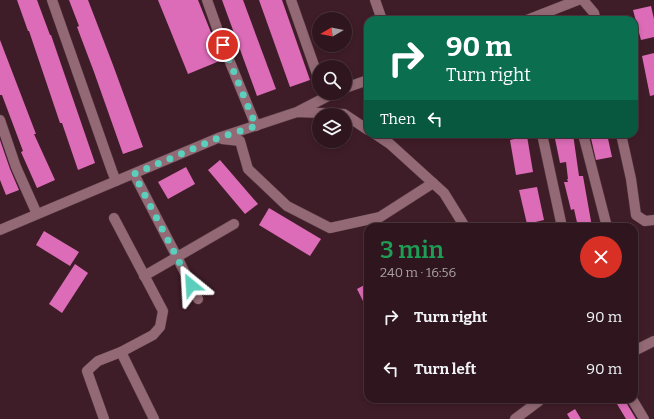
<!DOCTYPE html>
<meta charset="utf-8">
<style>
body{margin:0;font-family:Bitter,serif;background:#3b232b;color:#f1f3f6;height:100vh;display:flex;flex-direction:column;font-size:15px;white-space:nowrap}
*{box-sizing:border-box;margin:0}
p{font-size:13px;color:#a79fa4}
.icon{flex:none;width:22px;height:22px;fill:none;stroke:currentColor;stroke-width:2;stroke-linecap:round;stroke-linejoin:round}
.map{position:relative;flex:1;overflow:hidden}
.side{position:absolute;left:364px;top:223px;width:274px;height:180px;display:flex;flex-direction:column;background:#2f161e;border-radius:12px;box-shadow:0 2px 6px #0003,0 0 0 1px #4a353c}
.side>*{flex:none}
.guide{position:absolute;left:364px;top:16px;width:274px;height:122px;border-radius:12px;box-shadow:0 2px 6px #0003,0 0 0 1px #4a353c;background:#0b6e4f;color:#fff;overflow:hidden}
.needle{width:26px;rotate:261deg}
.buttons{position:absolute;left:312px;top:12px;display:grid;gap:8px}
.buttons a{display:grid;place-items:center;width:40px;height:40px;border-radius:50%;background:#2f161e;box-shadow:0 2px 6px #0003,0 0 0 1px #4a353c;font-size:20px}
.pin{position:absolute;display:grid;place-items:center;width:34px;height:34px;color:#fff;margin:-17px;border:2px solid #fff;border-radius:50%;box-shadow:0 1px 4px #0007}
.me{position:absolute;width:44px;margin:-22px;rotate:333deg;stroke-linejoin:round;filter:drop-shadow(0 0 3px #0008)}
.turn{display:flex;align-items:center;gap:14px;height:84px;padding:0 16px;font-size:18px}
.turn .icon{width:52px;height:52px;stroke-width:2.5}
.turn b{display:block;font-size:28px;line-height:34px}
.then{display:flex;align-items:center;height:38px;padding:0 16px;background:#0003;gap:8px;font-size:15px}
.round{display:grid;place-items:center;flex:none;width:42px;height:42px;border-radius:21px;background:#3b232b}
.overview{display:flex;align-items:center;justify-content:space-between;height:68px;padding:0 16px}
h1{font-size:24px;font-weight:600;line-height:30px;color:#1e9e55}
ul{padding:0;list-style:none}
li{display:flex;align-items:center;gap:12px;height:52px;padding:0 16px}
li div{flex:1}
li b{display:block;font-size:15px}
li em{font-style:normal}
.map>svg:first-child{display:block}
</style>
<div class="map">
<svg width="654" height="419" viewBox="0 0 654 419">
<rect width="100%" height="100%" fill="#3f1d28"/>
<g fill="#dc6cb7">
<path d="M17 0H37L50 35H51L95 163 78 170 62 123H60L29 31H28Z"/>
<path d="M69 0H88L113 65 143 147 123 154 94 72 77 27 79 26Z"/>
<path d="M158 0H198L222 60 188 74Z"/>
<path d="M222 0H243L276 89 257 96Z"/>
<path d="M259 0H282L310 80 290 87Z"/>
<path d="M651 6 654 19V37L641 40 633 10Z"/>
<path d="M0 40 36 134H34L55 180 37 188 21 152 23 151 2 95H0Z"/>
<path d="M654 53V95L650 96 642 56Z"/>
<path d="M554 134H573L579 176H583L592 227H578L574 209 571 210 564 182H568L567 179H568L566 162 560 163Z"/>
<path d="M590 134H607L612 157 596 160Z"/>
<path d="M527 136 533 172 516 175 510 140Z"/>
<path d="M0 140 10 169 19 190 6 195 0 180Z"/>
<path d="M220 160 258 204 245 214 208 170Z"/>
<path d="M186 167 195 184 168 199 158 182Z"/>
<path d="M537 187 544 220 527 224 519 190Z"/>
<path d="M269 208 321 239 310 256 259 225Z"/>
<path d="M44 231 79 252 70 266 36 245Z"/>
<path d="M75 264 88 273 62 313 49 304Z"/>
<path d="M368 283V311L357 289Z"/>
<path d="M614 399H624L636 419H626Z"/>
<path d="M575 409 581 419H570L567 414Z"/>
</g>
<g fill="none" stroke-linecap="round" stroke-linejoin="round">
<defs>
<g id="minor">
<path d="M52 0 112 171 116 181"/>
<path d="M207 0 223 45 256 126"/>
<path d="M291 0 317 74 319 75"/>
<path d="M375 0 382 20"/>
<path d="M583 0 594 13 596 20"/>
<path d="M527 20 578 0"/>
<path d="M345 88 368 80"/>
<path d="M299 111 334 93"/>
<path d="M0 120 16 167 37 214"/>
<path d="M375 134 390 144 444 193 465 227"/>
<path d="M542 134 562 227"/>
<path d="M583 134 607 227"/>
<path d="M621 134 631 179 636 215 645 221 654 220"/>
<path d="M222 139 240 141 248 169 287 206 330 228 380 217 433 183"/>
<path d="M134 174 177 257 234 224"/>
<path d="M114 218 163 311 160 327 153 335 121 352"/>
<path d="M0 230 218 138 297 112 344 114 368 130"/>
<path d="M144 276 177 257 198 299"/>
<path d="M634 351 654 341"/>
<path d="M632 399 644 419"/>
<path d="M104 419 87 371 98 361 121 352 154 419"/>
<path d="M515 419 539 401 538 399"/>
</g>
</defs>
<use href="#minor" stroke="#553942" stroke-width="11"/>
<use href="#minor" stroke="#926974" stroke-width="10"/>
</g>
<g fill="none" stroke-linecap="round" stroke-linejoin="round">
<path stroke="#5bcebc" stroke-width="7" stroke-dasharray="0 12.6" d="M191 285 134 174 218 138 256 126 223 45"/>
</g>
</svg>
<div class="buttons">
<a><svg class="needle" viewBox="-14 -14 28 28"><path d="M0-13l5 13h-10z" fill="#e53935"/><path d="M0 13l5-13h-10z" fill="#a79fa4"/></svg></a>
<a><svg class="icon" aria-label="search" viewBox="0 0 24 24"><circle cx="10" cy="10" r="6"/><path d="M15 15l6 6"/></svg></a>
<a><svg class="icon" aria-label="layers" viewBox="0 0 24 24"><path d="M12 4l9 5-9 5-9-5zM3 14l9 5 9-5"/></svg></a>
</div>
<div class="pin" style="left:223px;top:45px;background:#d93025"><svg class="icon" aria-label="arrive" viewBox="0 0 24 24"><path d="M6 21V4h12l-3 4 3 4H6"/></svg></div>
<svg class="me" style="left:191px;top:285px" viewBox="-20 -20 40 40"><path d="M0-17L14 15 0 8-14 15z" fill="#5bcebc" stroke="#fff" stroke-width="4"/></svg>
<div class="guide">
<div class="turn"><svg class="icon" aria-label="right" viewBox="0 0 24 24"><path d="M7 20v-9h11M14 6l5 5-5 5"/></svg><div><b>90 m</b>Turn right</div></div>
<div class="then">Then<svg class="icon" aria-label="left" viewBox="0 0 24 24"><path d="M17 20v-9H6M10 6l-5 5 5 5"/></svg></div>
</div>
<section class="side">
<div class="overview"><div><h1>3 min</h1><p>240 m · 16:56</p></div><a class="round" style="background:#d93025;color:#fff"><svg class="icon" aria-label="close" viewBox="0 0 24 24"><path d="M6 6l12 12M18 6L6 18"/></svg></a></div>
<ul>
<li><svg class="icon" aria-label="right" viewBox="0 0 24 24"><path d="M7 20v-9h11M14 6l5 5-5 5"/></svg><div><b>Turn right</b></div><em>90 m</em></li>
<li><svg class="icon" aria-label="left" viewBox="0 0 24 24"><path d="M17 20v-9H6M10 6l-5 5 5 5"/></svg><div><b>Turn left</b></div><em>90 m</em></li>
</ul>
</section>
</div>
